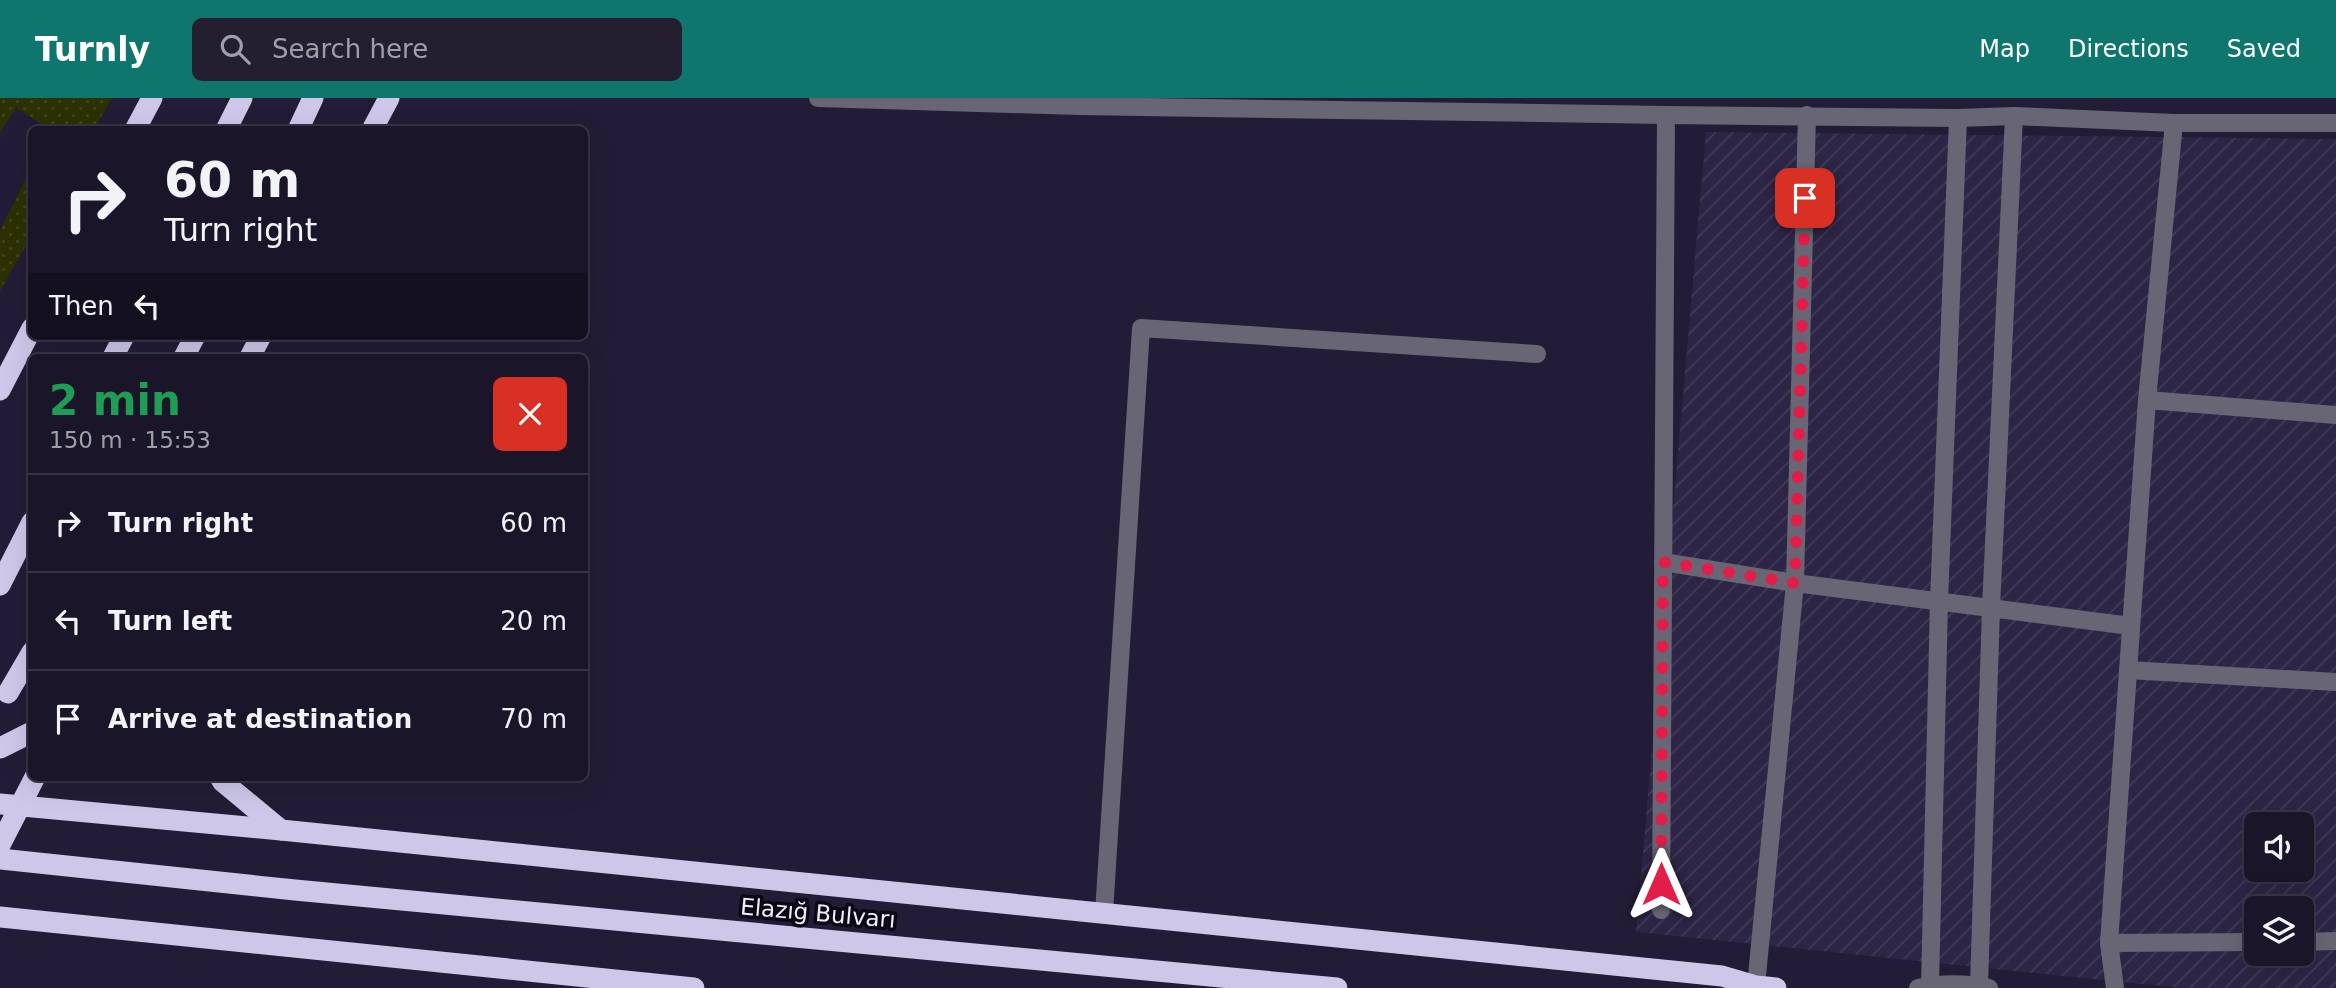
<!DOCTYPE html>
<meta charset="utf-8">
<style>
body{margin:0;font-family:"DejaVu Sans",sans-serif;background:#231e30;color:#f1f3f6;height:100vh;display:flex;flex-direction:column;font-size:26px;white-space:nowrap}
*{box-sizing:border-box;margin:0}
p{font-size:23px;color:#9f9fa8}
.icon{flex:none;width:38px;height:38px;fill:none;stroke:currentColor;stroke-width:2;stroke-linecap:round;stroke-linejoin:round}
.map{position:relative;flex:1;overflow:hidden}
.side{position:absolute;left:28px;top:256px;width:560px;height:427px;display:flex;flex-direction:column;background:#1a1528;border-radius:10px;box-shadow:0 7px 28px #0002,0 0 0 2px #383445}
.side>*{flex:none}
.banner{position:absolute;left:28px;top:28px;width:560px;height:214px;border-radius:10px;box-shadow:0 7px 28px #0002,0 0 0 2px #383445;background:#1a1528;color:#f1f3f6;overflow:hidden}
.controls{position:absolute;left:2244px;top:714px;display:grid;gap:14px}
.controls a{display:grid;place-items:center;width:70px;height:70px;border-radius:10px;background:#1a1528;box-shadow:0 7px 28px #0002,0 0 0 2px #383445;font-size:35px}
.pin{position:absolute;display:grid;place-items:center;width:60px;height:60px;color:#fff;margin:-30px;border-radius:14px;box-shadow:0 4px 10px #0006}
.me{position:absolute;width:77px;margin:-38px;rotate:0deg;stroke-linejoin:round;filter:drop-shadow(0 0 5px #0008)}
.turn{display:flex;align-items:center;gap:24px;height:147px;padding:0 21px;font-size:32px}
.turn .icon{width:91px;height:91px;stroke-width:2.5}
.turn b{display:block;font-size:49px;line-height:60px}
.then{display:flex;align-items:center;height:66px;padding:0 21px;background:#0003;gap:14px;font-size:26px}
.round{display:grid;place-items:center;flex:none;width:74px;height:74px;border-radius:10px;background:#231e30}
.summary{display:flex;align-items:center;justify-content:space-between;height:119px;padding:0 21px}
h1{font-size:42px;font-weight:800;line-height:52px;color:#1e9e55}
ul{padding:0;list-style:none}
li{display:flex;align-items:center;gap:21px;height:98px;padding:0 21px;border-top:2px solid #383445}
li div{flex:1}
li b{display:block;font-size:26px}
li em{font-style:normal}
header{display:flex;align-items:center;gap:42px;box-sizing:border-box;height:98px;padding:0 35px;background:#0f766e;color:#fff}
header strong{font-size:33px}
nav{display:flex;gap:38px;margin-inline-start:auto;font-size:24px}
.search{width:490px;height:63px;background:#231e30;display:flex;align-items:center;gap:18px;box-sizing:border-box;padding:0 24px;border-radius:10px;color:#9f9fa8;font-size:26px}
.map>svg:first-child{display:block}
</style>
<header>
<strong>Turnly</strong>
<div class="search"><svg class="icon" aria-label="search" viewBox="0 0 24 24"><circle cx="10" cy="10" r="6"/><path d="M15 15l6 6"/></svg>Search here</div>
<nav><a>Map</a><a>Directions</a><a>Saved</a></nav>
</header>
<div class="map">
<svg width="2336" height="890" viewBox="0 0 2336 890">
<defs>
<pattern id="industrial-furrows" width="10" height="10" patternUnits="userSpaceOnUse" patternTransform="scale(1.75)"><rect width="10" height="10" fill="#2d2545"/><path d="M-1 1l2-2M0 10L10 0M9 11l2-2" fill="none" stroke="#423a58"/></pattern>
<pattern id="green-dots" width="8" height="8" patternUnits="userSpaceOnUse" patternTransform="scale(1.75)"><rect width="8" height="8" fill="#2d3101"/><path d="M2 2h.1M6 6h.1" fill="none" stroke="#42451a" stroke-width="1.8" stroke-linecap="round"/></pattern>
</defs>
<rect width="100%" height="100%" fill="#231c36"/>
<path fill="url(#industrial-furrows)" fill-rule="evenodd" d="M1706 34 2336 41V890H2181L1636 834ZM2256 726H2301V772H2256ZM2256 810H2301V856H2256Z"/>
<g fill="url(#green-dots)">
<path d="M0 0H112L94 31H51L16 10 0 34Z"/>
<path d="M31 70V139L0 193V133Z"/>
</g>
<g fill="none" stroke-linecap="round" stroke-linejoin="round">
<g stroke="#686674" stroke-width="18">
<path d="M818 0 1078 8 1666 17 1958 20 2014 18 2174 25H2336"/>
<path d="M2147 302 2336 317"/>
<path d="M1663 464 1795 485 2131 528"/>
<path d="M2128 572 2336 584"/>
<path d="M1661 812 1666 17"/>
<path d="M1104 815 1141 230 1537 256"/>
<path d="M2301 844 2336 843"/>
<path d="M2109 845 2256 844"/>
<path d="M1930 887 1939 503 1958 20"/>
<path d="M1756 888 1795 485 1807 17"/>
<path d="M1979 888 1991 510 2014 18"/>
<path d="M1918 890C1940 885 1967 885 1989 890"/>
<path d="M2115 890 2109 845 2147 302 2174 25"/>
</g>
<g stroke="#cec7ea" stroke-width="21">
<path d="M135 32 152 0"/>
<path d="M226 32 242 0"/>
<path d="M298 32 313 0"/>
<path d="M372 32 389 0"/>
<path d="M113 259 124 238"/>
<path d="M184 259 195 238"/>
<path d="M250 259 261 238"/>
<path d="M0 292 32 230"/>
<path d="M0 487 32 424"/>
<path d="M8 595 32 554"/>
<path d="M0 650 32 634"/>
<path d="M220 679 223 684 281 732"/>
<path d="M0 706 281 732 1722 878 1756 888 1776 890"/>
<path d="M0 747 35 679"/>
<path d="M0 761 295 792 1337 890"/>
<path d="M0 819 694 890"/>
</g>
</g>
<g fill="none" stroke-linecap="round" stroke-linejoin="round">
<path stroke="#e11d48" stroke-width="12" stroke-dasharray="0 21.6" d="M1661 786 1663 464 1795 485 1805 100"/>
</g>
<g text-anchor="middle" stroke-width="7" stroke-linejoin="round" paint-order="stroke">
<g font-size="23" fill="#f0edff" stroke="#0b0814">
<text transform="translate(818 815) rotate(5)" y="8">Elazığ Bulvarı</text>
</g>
</g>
</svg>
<div class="controls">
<a><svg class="icon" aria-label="sound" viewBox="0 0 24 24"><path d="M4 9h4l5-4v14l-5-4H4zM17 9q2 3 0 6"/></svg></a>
<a><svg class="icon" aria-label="layers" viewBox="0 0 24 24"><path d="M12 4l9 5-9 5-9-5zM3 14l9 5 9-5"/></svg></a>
</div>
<div class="pin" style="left:1805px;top:100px;background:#d93025"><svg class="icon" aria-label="arrive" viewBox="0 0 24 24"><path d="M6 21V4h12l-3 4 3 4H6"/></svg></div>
<svg class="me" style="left:1661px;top:786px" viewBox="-20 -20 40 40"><path d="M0-17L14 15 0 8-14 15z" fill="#e11d48" stroke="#fff" stroke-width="4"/></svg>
<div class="banner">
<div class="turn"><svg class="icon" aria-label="right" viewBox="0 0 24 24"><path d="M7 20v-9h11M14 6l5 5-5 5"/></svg><div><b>60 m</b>Turn right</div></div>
<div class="then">Then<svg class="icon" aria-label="left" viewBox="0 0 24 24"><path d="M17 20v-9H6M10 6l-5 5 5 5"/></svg></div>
</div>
<section class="side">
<div class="summary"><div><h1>2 min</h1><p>150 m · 15:53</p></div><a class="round" style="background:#d93025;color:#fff"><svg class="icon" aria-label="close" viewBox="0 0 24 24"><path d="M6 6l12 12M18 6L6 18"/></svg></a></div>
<ul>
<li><svg class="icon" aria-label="right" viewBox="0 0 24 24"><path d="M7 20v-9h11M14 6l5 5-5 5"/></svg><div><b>Turn right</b></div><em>60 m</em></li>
<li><svg class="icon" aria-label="left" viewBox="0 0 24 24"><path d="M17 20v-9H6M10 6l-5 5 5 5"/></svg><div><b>Turn left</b></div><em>20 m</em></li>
<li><svg class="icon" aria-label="arrive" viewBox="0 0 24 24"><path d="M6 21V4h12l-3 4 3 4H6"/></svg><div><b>Arrive at destination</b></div><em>70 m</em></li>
</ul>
</section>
</div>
